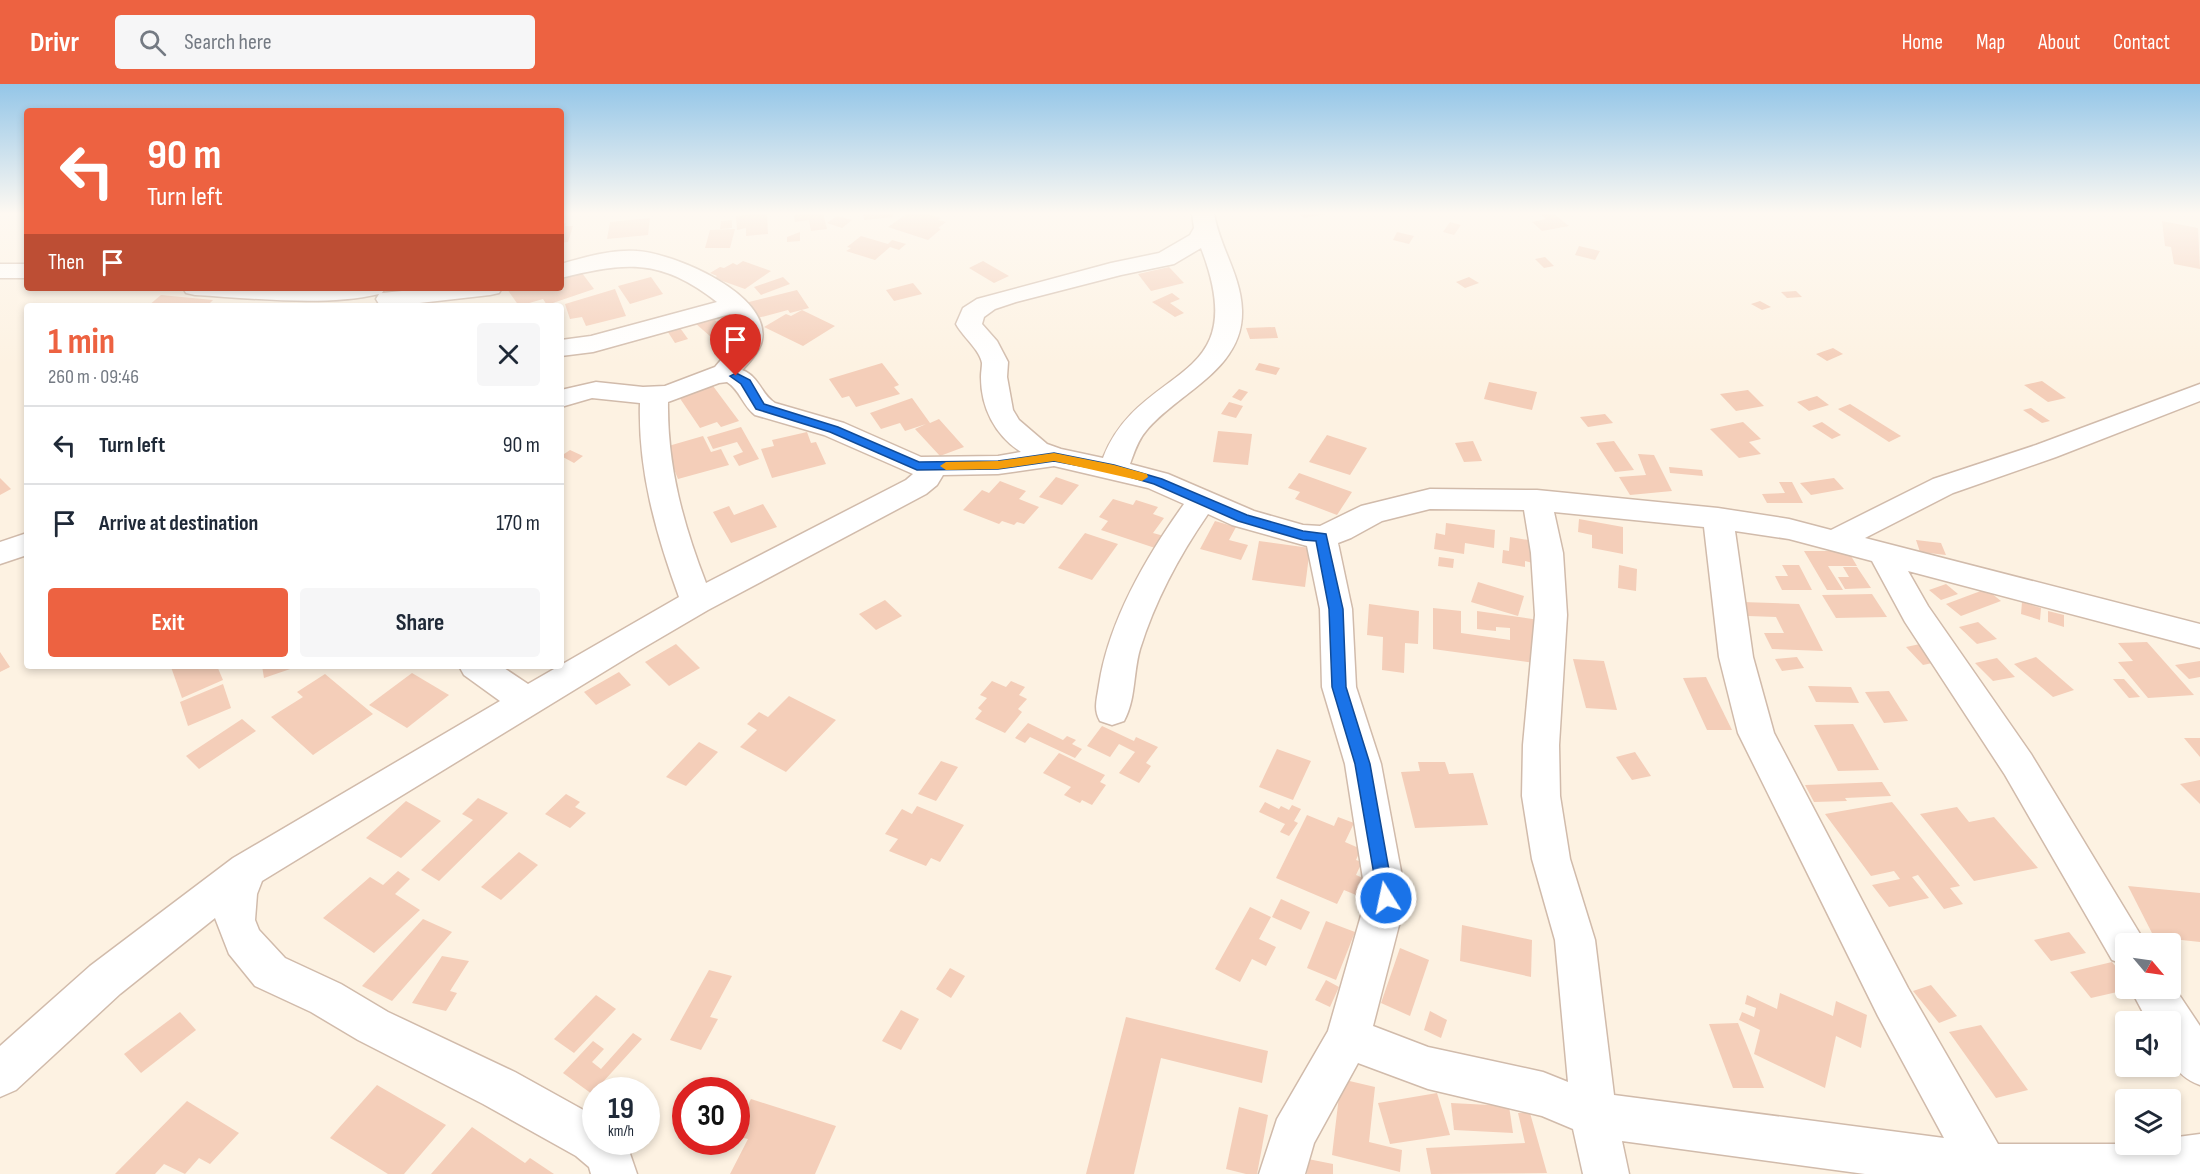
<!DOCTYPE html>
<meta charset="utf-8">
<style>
body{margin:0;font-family:"Sofia Sans Condensed",sans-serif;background:#f6f6f7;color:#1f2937;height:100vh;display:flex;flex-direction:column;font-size:22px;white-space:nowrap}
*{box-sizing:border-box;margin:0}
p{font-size:20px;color:#747a83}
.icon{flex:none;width:33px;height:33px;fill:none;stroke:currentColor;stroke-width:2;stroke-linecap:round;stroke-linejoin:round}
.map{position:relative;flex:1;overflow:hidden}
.drawer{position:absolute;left:24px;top:219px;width:540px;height:366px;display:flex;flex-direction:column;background:#fff;border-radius:6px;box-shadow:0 3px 9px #0003}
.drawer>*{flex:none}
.hud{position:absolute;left:24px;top:24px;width:540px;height:183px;border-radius:6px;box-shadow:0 3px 9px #0003;background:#ed6241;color:#fff;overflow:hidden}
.needle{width:39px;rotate:119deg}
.buttons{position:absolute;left:2115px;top:849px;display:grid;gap:12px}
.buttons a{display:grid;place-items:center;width:66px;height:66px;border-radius:6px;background:#fff;box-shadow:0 3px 9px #0003;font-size:30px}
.speed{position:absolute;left:582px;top:993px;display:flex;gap:12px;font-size:30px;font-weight:700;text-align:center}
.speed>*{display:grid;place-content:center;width:78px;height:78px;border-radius:50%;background:#fff;box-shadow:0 3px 9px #0003;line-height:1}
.speed small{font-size:15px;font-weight:400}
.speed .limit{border:9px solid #d22;background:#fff;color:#111}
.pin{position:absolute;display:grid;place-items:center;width:51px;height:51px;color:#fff;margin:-62px -26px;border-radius:50% 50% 50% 0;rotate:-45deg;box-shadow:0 0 6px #0007}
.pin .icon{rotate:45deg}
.me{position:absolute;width:66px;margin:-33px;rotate:350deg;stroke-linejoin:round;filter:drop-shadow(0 0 4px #0008)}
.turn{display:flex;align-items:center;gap:21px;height:126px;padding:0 24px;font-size:27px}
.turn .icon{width:78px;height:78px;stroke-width:2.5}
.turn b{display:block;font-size:42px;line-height:51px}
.then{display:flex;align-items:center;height:57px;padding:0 24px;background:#0003;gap:12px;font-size:22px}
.round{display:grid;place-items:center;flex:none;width:63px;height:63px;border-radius:6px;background:#f6f6f7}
.overview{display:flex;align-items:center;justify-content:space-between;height:102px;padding:0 24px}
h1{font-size:36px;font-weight:700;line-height:45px;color:#ed6241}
.primary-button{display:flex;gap:12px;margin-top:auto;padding:12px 24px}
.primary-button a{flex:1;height:69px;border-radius:6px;background:#ed6241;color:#fff;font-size:24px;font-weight:700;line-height:69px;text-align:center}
.primary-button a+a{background:#f6f6f7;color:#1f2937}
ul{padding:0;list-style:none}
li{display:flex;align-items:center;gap:18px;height:78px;padding:0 24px;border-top:2px solid #e0e1e3}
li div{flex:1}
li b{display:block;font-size:22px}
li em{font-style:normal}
header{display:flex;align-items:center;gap:36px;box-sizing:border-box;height:84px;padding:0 30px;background:#ed6241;color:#fff}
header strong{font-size:28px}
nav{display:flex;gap:33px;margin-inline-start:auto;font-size:21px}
.search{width:420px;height:54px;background:#f6f6f7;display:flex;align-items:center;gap:15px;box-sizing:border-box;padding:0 21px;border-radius:6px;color:#747a83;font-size:22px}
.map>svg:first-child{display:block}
</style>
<header>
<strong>Drivr</strong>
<div class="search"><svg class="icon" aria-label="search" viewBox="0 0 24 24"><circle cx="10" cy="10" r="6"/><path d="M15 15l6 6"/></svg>Search here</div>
<nav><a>Home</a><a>Map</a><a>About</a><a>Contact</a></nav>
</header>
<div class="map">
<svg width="2200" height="1090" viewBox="0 0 2200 1090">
<rect width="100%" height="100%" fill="#fdf2e2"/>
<g fill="#f4ceb9">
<path d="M767 129 768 150 746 152V144L737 146 736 132Z"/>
<path d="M823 129 827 145 811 147 809 136 795 138 794 131Z"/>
<path d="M863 129H892L893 133 864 136Z"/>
<path d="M908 129H924L941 134 938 136 946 138 938 144 941 145 928 156 888 143Z"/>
<path d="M1299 129H1325L1327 130 1304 134Z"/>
<path d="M1553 129 1569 142 1542 147 1532 138 1546 135 1540 130Z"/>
<path d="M837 132 852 136 842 144 827 139Z"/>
<path d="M650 134 648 151 607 155 610 138Z"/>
<path d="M732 136V144L720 145 721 137Z"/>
<path d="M2162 137 2198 144 2200 185 2174 180 2171 163 2165 162Z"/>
<path d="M1450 138 1461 141 1454 151 1443 148Z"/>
<path d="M566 139 565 142H573L568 158 561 159V140Z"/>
<path d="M735 145 730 164H705L710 146Z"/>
<path d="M800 148V157L787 158V153Z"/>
<path d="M1397 148 1414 152 1409 160 1393 156Z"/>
<path d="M861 152 888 160 892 156 906 160 899 166 890 163 875 176 846 167 851 164 847 163Z"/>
<path d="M1579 162 1600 167 1595 176 1575 171Z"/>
<path d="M1545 173 1554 182 1544 184 1535 175Z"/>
<path d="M743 177 771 187 745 205 714 194 717 192 710 189 720 183 724 184 733 179 737 181Z"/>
<path d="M983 177 1009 192 994 199 969 184Z"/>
<path d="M1169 183 1184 199 1151 207 1138 190Z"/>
<path d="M582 189 594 205 547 221 543 215 519 222 507 205 561 204V196Z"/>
<path d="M651 193 663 210 630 220 618 202Z"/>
<path d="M783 193 790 200 761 211 754 203Z"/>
<path d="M1469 193 1479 199 1465 204 1456 198Z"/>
<path d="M913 199 922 210 894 217 886 206Z"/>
<path d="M615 205 626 232 586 242 582 233 570 235 565 220Z"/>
<path d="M797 206 809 224 790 229 788 226 754 235 745 219Z"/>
<path d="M1796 207 1802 213 1787 214 1781 208Z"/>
<path d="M1172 209 1180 215 1170 219 1184 229 1175 233 1152 218Z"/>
<path d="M161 211 213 216 207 222H148Z"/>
<path d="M1760 217 1771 223 1762 226 1751 220Z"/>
<path d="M802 226 835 242 803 262 764 243 786 230 791 232Z"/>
<path d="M711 233 727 246 711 253 695 239Z"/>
<path d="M678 241 688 255 675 259 666 245Z"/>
<path d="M1275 243 1278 254 1250 255 1246 244Z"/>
<path d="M1833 264 1843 270 1827 277 1816 270Z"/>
<path d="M882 279 899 301 894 303 900 310 856 323 849 312 842 314 829 295Z"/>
<path d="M1259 279 1280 284 1276 291 1255 286Z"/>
<path d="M2042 297 2066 314 2048 318 2024 301Z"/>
<path d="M1489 298 1537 308 1532 326 1484 315Z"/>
<path d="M713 302 739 337 721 343 717 338 700 344 679 313Z"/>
<path d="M1239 305 1248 308 1241 317 1232 313Z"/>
<path d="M1748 306 1764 322 1736 327 1720 310Z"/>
<path d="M1817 312 1829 321 1809 327 1797 318Z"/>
<path d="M912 314 930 339 939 335 964 363 940 372 915 345 926 340 905 347 900 339 881 345 870 329Z"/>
<path d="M1229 318 1243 322 1236 334 1221 330Z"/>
<path d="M1850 320 1901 352 1889 358 1838 325Z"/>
<path d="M2031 324 2050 337 2042 339 2023 326Z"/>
<path d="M1605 330 1613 339 1588 343 1580 333Z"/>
<path d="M1743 338 1761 355 1749 358 1761 370 1739 374 1710 345Z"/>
<path d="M1822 338 1841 351 1832 355 1812 342Z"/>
<path d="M741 343 759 375 739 382 733 372 743 368 737 358 713 365 707 353Z"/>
<path d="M1218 347 1252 350 1248 381 1213 378Z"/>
<path d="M807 348 811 359 816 358 826 380 772 394 761 365 774 362 772 356Z"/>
<path d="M1327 351 1367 364 1350 391 1309 378Z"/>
<path d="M703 352 711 368 721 365 729 381 678 395 665 363Z"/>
<path d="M1473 357 1482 377 1464 378 1455 359Z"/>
<path d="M1614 357 1634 386 1615 388 1596 359Z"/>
<path d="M570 366 583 372 574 379 561 372Z"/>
<path d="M1638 370 1654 371 1672 407 1630 411 1619 393 1646 391Z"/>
<path d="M1669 383 1702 386 1703 392 1670 389Z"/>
<path d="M1299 389 1352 408 1337 431 1295 415 1300 408 1288 404Z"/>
<path d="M1056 393 1079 401 1062 421 1039 413Z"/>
<path d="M0 394 11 405 0 411Z"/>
<path d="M1834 394 1844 405 1811 411 1800 399Z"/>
<path d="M1000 397 1026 407 1019 415 1039 423 1024 440 1017 438 1014 441 1002 437 999 440 963 426 982 406 989 409Z"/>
<path d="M1779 398H1792L1803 419H1767L1762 410 1785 409Z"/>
<path d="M1113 415 1133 421 1136 416 1158 423 1153 430 1164 434 1153 449 1164 452 1155 464 1101 446 1108 437 1099 433Z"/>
<path d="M763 420 777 443 731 459 713 428 729 422 734 431Z"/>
<path d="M1579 435 1623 443V470L1592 464V451L1578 448Z"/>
<path d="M1215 437 1236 443 1229 456 1248 461 1241 476 1200 465Z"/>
<path d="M1446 439 1495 446 1494 464 1465 459 1464 470 1434 465 1436 449 1445 451Z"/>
<path d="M1085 449 1118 460 1092 496 1058 484Z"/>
<path d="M1510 453 1534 457 1533 479 1525 477V483L1502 479 1503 466 1509 467Z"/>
<path d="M1916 456 1941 459 1946 471 1920 468Z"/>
<path d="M1259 457 1310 464 1305 503 1252 496Z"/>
<path d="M1804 467H1848L1857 482H1828L1843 506H1827Z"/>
<path d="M1439 473 1454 475 1453 484 1438 482Z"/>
<path d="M1619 481 1637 485 1636 507 1618 504Z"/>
<path d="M1782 481H1799L1812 506H1782L1775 492H1788Z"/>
<path d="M1843 483H1857L1871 504 1845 505 1838 493H1849Z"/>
<path d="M1478 498 1524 512 1518 532 1471 518Z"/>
<path d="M1946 500 1958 510 1941 516 1929 506Z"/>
<path d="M1986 505 2001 517 1961 532 1946 520Z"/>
<path d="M1872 510 1887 533 1836 534 1822 511Z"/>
<path d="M885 516 902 532 876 546 859 530Z"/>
<path d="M1742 518 1799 520 1823 567 1772 565 1764 549H1784L1776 533 1748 532Z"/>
<path d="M2022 518 2041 524 2040 536 2021 530Z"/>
<path d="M1369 520 1419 527 1418 560 1405 559 1404 589 1382 586 1383 553 1367 551Z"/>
<path d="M1433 524 1461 527V549L1510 556V544L1496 543V547L1477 545V527L1539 536 1542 580 1433 565Z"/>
<path d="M2048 527 2064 531V543L2048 538Z"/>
<path d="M1978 538 1997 555 1977 560 1959 543Z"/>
<path d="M2147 558 2194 611 2148 614 2118 578 2133 577 2118 559Z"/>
<path d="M676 560 700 584 669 602 645 578Z"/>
<path d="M1920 560 1937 578 1923 581 1906 563Z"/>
<path d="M0 568 10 583 0 588Z"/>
<path d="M1797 573 1804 584 1782 587 1775 575Z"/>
<path d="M2036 573 2074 606 2053 613 2014 580Z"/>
<path d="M1997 574 2015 593 1993 597 1975 579Z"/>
<path d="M1573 575 1604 577 1617 626 1586 624Z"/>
<path d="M2200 577V593L2189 595 2175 581Z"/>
<path d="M173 582H217L223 596 182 614 171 583Z"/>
<path d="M262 582H299L264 594Z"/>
<path d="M619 588 631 601 596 621 584 608Z"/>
<path d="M412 589 449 611 407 644 369 621Z"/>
<path d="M325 590 373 630 313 671 271 633 303 613 297 608Z"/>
<path d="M1706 593 1732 646H1707L1683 594Z"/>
<path d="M2113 595H2124L2140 613 2129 614Z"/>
<path d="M992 597 1006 603 1011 597 1025 603 1019 611 1027 615 1018 625 1022 628 1005 649 975 635 982 627 978 624 987 614 980 611Z"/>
<path d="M223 600 231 624 188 642 180 618Z"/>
<path d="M1808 602 1851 603 1859 619 1816 618Z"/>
<path d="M1889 607 1908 637 1884 639 1865 608Z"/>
<path d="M789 612 836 636 786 688 740 663 757 646 747 640 759 628 768 633Z"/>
<path d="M242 635 256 647 199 685 186 672Z"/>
<path d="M1028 639 1063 656 1067 652 1076 656 1072 660 1082 665 1075 674 1030 653 1025 659 1015 654Z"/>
<path d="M1853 640 1879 686 1838 687 1814 641Z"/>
<path d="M1102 642 1134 657 1136 653 1158 663 1146 679 1151 682 1139 699 1119 689 1135 668 1119 660 1110 673 1087 662Z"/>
<path d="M2184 654H2200V673Z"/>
<path d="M699 658 718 668 686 702 666 693Z"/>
<path d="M1277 665 1311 677 1293 716 1259 703Z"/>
<path d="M1635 668 1651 692 1632 696 1616 673Z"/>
<path d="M1059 669 1105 691 1100 698 1106 701 1092 721 1082 716 1080 719 1064 711 1071 703 1043 689Z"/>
<path d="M941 677 958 683 936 717 918 710Z"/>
<path d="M1418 678H1445L1449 690 1473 689 1488 741 1415 744 1401 688 1420 687Z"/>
<path d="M2200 696V720L2180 700Z"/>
<path d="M1882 698 1891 712 1845 714 1847 717 1814 718 1805 701Z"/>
<path d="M566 710 580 718 575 723 586 729 570 744 545 730Z"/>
<path d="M478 714 508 729 439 797 421 786 473 736 462 730Z"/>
<path d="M406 717 441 737 401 774 366 754Z"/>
<path d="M1265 718 1279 725 1281 722 1289 726 1292 721 1301 725 1294 737 1298 739 1289 752 1280 748 1285 740 1259 728Z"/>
<path d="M1892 718 1960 802 1950 804 1963 820 1944 825 1918 791 1912 793 1929 814 1889 823 1872 801 1900 795 1894 787 1871 792 1825 730Z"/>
<path d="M917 722 964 741 940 778 931 774 926 782 889 767 898 755 885 750 902 725 912 730Z"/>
<path d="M1957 723 1969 738 1994 733 2038 784 1974 797 1920 730Z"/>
<path d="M1307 731 1334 742 1338 733 1354 739 1345 758 1361 765 1356 776 1362 778 1356 791 1370 797 1363 814 1344 806 1337 820 1276 794Z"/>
<path d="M519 768 538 781 501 816 481 803Z"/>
<path d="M398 787 410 795 395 810 420 826 374 869 323 834 370 793 383 801Z"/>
<path d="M2128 802 2200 809V858L2154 853Z"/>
<path d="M1281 815 1310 828 1301 846 1272 833Z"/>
<path d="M1250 823 1271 833 1259 855 1276 863 1266 882 1252 875 1240 898 1215 885Z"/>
<path d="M423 835 452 848 392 917 362 902Z"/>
<path d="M1326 837 1355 848 1336 896 1307 884Z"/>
<path d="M1462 841 1532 856 1531 893 1460 877Z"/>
<path d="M2069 848 2086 869 2051 877 2034 856Z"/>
<path d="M1400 864 1429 876 1410 932 1381 919Z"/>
<path d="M442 872 469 877 450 907 457 909 446 927 412 919Z"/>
<path d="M2112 878 2126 895V906L2091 914 2070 888Z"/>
<path d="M950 884 965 892 951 914 936 905Z"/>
<path d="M709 886 732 892 710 933 718 935 701 966 670 956Z"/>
<path d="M1326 896 1339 903 1330 923 1315 916Z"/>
<path d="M1931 901 1957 932 1939 939 1913 907Z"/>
<path d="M1780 909 1833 932 1836 917 1867 931 1861 964 1836 952 1825 1004 1754 970 1760 946 1739 936 1742 928 1754 933 1756 924 1745 920 1747 911 1777 925Z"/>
<path d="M596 911 616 925 574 969 554 955Z"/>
<path d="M901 926 919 935 901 966 882 957Z"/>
<path d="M1430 927 1447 936 1441 954 1424 946Z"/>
<path d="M180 928 196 946 141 989 124 970Z"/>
<path d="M1126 933 1268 967 1262 999 1161 974 1134 1090H1086Z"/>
<path d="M1738 939 1764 1004H1733L1709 940Z"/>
<path d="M1981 941 2028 1006 1996 1014 1949 948Z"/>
<path d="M633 949 642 955 592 1010 563 989 593 957 604 965 592 978 601 985Z"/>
<path d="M1341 995 1375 1003 1369 1058 1402 1066 1400 1088 1332 1071Z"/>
<path d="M377 1001 446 1041 404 1090H388L330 1054Z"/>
<path d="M1437 1009 1450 1051 1390 1060 1378 1019Z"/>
<path d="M751 1015 836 1042 815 1090H730L748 1055 736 1052V1044Z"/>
<path d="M187 1017 239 1049 210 1080 199 1074 185 1090 164 1080 155 1090H115Z"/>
<path d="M1451 1019 1509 1022 1513 1049 1454 1046Z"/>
<path d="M1239 1023 1268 1031 1257 1090H1246L1226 1085Z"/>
<path d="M1518 1029H1530L1547 1089 1431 1090 1426 1064 1525 1059Z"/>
<path d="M472 1043 525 1079 530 1074 554 1090H431Z"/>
<path d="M1308 1075 1333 1080V1090H1307Z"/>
</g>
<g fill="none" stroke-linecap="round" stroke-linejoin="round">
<defs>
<g id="minor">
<path d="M1192 129H1214C1219 162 1241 191 1242 226 1244 286 1178 308 1146 347 1138 356 1134 369 1130 380L1168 390 1254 427 1303 441 1320 442 1361 422 1430 405 1537 406 1718 424 1789 435 1831 446 1933 395 2036 361 2200 300V317L2056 373 1953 409 1865 454 2200 540V564L1908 487 1928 522 2031 670 2140 850 2145 860H2126V881L2112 876 2005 691 1905 538 1872 477 1789 455 1735 447 1753 573 1774 649 1908 904 1998 1060H2170V1054L2200 1050V1090H1865L1622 1057 1629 1090H1583L1573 1045 1542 1032 1428 1005 1358 979 1314 1059 1305 1090H1259L1277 1035 1328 947 1366 814 1345 680 1322 603 1320 525 1307 462 1232 441 1208 430C1179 472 1155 517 1140 565 1133 589 1136 615 1124 637L1112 641 1100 637C1093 625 1097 615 1099 601 1109 536 1146 473 1184 420L1148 404 1054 382 998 390 943 391 937 401 926 410 708 526 638 567 262 797 257 810 255 836 259 846 285 874 341 900 388 928 515 988 596 1033V1058H626L637 1090H591L589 1083 576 1072 483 1020 358 956 311 928 255 902 229 870 215 834 120 910 16 1006 0 1013V962L90 882 233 774 500 617 464 591 459 582H501L528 600 679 513C656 450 638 387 640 319L592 314 561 323V306L596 298 643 303 665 302 715 283 736 258 735 239 730 230 593 268 561 272V256L591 252 717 218C660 174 627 178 561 194V180C585 173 612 165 637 167 673 169 771 210 762 256 760 267 750 278 742 286 759 292 761 310 775 319L844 339 921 373 998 372 1021 368C995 351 981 324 981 293 981 288 982 283 982 279 980 266 963 253 956 240L963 224 977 215 1111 179 1159 169 1190 151 1194 144ZM1201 164C1255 304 1141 277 1103 374L1061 365 1047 360 1019 336 1013 326 1007 293 1008 278 997 257 982 240 984 233 995 225 1016 218 1121 191 1174 180ZM727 298C740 306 743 322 755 331L824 351 913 390 906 396 706 499C683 440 667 381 668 318L719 299ZM1430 425 1524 426 1531 469 1535 531 1523 661 1522 712 1532 775 1555 856 1568 998 1543 988 1428 963 1373 942 1406 814 1381 680 1356 603 1352 525 1338 459 1351 454 1382 437ZM1554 428 1704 443 1719 573 1738 649 1878 932 1944 1054 1614 1011 1595 856 1570 775 1560 712 1559 661 1567 531 1563 469Z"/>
<rect x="0" y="180" width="27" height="14"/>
<path d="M183 204H385L382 209 432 204H502L499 209 490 211 393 222 379 220 376 215 379 210C325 223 251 214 195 211L186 209Z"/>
<path d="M27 449V471L0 480V458Z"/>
<path d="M2170 897 2200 942V1001C2168 989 2170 968 2170 938H2148L2130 904H2170Z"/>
</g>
</defs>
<use href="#minor" stroke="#d1bbab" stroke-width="3"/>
<use href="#minor" fill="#fff" fill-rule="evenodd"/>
</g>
<linearGradient id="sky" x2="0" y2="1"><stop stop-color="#94c6e8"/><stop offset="0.46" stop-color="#fef9f2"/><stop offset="1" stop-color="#fef9f2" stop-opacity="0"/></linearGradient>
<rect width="2200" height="281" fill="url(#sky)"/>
<path fill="#1a73e8" stroke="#114b97" stroke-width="1.5" d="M736 289 750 296 764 320 838 343 919 378 998 377 1054 369 1114 381 1162 395 1247 431 1303 447 1326 450 1343 525 1346 603 1370 680 1394 814 1392 819 1386 822 1380 819 1378 814 1355 680 1332 603 1329 525 1316 457 1303 456 1238 437 1154 400 1113 388 1054 377 998 385 917 386 830 348 756 325 741 300 730 292Z"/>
<path fill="#f59e0b" d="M1054 369 1114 381 1147 390 1148 393 1142 397 1054 377 998 385 946 386 940 382 946 378 998 377Z"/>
</svg>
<div class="buttons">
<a><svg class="needle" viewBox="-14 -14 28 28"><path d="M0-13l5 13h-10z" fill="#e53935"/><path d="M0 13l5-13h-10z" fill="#747a83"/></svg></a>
<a><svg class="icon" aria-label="sound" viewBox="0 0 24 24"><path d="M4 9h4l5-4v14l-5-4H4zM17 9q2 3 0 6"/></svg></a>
<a><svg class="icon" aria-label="layers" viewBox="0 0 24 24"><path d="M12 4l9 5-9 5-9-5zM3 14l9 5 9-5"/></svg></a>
</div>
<div class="speed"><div>19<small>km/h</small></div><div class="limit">30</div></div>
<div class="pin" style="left:736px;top:292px;background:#d93025"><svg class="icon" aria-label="arrive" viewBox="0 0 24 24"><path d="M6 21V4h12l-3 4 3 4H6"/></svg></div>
<svg class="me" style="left:1386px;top:814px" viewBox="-20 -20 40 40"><circle r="17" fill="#1a73e8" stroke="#fff" stroke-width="3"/><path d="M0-11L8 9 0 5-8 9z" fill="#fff"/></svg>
<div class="hud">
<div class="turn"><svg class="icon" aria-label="left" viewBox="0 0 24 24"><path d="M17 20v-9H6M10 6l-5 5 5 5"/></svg><div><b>90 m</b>Turn left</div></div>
<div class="then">Then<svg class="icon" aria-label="arrive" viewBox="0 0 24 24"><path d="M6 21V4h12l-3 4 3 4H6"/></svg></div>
</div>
<section class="drawer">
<div class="overview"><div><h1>1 min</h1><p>260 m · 09:46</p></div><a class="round"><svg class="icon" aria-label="close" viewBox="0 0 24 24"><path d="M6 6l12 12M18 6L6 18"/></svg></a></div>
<ul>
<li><svg class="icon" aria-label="left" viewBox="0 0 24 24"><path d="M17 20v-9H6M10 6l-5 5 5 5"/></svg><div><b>Turn left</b></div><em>90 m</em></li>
<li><svg class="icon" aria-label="arrive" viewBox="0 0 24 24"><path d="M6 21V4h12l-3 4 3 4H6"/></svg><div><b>Arrive at destination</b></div><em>170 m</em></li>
</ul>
<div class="primary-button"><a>Exit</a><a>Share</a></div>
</section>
</div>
